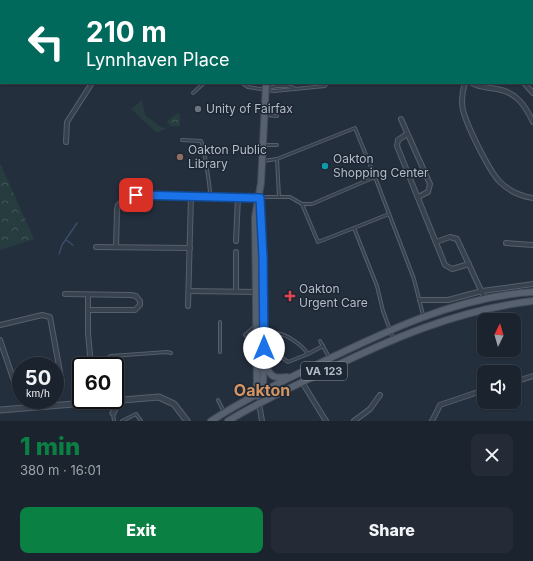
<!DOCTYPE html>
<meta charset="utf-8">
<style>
body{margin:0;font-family:Inter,sans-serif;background:#242b36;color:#f1f3f6;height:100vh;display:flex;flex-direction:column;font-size:15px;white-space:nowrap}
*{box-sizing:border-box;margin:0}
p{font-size:13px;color:#a0a4aa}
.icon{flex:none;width:22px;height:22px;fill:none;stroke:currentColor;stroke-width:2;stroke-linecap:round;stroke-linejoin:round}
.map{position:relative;height:421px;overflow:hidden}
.details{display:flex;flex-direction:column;background:#1b232e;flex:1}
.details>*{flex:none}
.guide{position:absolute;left:0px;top:0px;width:533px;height:84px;box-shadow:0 1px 3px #0004,0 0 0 1px #39404a;background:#00695c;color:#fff;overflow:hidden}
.needle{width:26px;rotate:5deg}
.controls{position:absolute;left:477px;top:313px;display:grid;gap:8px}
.controls a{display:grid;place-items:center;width:44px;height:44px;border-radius:8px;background:#1b232e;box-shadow:0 1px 3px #0004,0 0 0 1px #39404a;font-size:20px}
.speed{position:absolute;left:12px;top:357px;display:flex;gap:8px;font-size:20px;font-weight:700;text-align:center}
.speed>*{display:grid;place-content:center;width:52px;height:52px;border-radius:50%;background:#1b232e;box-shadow:0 1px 3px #0004,0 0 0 1px #39404a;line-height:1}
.speed small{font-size:10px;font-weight:400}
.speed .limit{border:2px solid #111;border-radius:6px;background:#fff;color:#111}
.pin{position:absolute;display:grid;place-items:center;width:34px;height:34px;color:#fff;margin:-17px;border-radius:8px;box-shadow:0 2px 6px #0006}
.me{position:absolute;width:44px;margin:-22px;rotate:0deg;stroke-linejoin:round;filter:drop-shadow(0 0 3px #0008)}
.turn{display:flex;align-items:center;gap:14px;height:84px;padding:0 20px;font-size:18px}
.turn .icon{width:52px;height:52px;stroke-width:2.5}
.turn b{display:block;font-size:28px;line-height:34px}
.round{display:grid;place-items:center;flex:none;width:42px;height:42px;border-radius:8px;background:#242b36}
.overview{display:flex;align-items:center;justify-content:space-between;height:68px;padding:0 20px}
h1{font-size:24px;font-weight:800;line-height:30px;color:#0b8043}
.action{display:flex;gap:8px;margin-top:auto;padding:8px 20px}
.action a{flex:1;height:46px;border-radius:8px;background:#0b8043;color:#fff;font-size:16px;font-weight:800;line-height:46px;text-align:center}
.action a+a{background:#242b36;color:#f1f3f6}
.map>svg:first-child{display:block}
</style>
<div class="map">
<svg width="533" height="421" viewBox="0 0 533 421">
<defs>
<pattern id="forest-crowns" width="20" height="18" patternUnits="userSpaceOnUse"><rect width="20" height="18" fill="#263c3f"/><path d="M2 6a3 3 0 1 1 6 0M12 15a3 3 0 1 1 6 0" fill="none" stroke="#435659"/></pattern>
</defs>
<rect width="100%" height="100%" fill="#242f3e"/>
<path fill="#263c3f" d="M142 100 145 115 161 127 167 128 157 133 131 109Z"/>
<g fill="url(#forest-crowns)">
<path d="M178 113 180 115V126H170L167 121Z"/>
<path d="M0 163 34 239 0 250Z"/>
</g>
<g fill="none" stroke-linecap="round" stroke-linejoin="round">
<g stroke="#394c67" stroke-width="1.5">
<path d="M66 240 73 245"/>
<path d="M59 254 62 245 77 223"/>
</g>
<defs>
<g id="service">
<path d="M242 83 248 87 274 91 325 86 327 83"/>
<path d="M267 89C276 85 285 85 294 88"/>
<path d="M193 93 204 83"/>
<path d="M267 115 277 116"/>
<path d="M182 140 201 141C204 147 210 186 210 195"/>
<path d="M264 145H277"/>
<path d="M263 161 277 159"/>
<path d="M260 197H290L302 204 318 242 354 228 377 286 383 311 393 338"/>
<path d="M279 197 277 159 355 128 375 177"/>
<path d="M302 204H312L375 177 414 279 423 315"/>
<path d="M354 228 389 214"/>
<path d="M220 322V352"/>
<path d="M254 327 245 335 255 342"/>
<path d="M264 333H277"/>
<path d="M320 341 329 357"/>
<path d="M308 354 288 362C273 351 273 352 277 333 288 335 302 345 308 354L323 346"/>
<path d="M107 366V358L111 356 167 352 171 353"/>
<path d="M218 400 224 412"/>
<path d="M113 414 114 421"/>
<path d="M122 421 136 414 141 421"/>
</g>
<g id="minor">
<path d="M402 0 403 1"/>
<path d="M483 0 484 1"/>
<path d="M147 1 148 0"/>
<path d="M328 1V0"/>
<path d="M465 83C462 92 461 101 463 110 467 126 489 171 500 182 509 191 520 196 533 198"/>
<path d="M472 83C480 88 488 87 497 89 516 92 525 105 533 122"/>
<path d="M524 83 533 93"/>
<path d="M401 119 430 184 428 192 418 197"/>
<path d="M407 134 398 140 397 146 445 265 452 269 469 264"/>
<path d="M66 142 67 122 92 83"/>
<path d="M136 195 259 197"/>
<path d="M236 241 238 197"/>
<path d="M436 242 450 237 457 239 485 299"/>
<path d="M506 243 533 245"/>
<path d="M96 247 190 248"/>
<path d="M116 247 117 210 118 205 123 201"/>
<path d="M189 291 256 292"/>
<path d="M236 291V252"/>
<path d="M65 294 131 295 136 296 140 301V305L135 310H88"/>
<path d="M88 295V333L91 366"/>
<path d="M420 300H448L482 291 533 284"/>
<path d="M188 306 191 196"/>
<path d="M0 325 42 315 50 317 62 383 58 387H55"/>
<path d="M0 340 17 390 21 391"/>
<path d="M302 382 326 421"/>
<path d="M514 382 533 376"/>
<path d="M44 400 45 407"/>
<path d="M259 403 262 421"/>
<path d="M354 421 370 409 380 395"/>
<path d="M432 421 440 405 484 390"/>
</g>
<g id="tertiary">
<path d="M0 410 159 397 174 404 187 421"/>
<path d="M113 413 117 405 123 400"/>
</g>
<g id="primary">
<path d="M261 0V1"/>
<path d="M260 200 264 333 263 392"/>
<path d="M265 365C271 377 274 379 287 377"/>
<path d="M257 396 255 217 261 183 266 83"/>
<path d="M211 421C245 399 281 382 318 364 386 331 456 297 533 292"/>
<path d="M228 421C257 403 288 389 319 374 388 340 456 310 533 301"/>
</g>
</defs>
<use href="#service" stroke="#565f6c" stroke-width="4"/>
<use href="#minor" stroke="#565f6c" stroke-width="6"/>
<use href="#tertiary" stroke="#565f6c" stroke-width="7"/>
<use href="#primary" stroke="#414a57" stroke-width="8"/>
<use href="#service" stroke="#38414e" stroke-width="2"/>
<use href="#minor" stroke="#38414e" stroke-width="4"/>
<use href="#tertiary" stroke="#38414e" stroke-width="5"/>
<use href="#primary" stroke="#56606e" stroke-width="6"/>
</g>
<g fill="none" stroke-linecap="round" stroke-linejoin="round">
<defs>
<path id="route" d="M136 195 260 198 263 257 264 348"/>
</defs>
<use href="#route" stroke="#114b97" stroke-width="10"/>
<use href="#route" stroke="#1a73e8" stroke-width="7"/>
</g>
<circle fill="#6b7280" stroke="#1d2633" stroke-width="1.5" cx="198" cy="109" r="4"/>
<circle fill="#8d6e63" stroke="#1d2633" stroke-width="1.5" cx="180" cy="157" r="4"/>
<circle fill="#0f9aa8" stroke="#1d2633" stroke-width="1.5" cx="325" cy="166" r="4"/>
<path fill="#e0444e" stroke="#1d2633" stroke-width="1.5" d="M288 290h4v4h4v4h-4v4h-4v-4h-4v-4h4z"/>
<g text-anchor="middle" stroke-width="3" stroke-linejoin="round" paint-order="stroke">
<rect fill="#1d2633" stroke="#878f9c" stroke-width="1" x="301" y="362" width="46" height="18" rx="3"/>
<g font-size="11" font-weight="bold" fill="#b4bcc9">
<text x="324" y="375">VA 123</text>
</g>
<g font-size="12" fill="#b4bcc9" stroke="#1d2633" text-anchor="start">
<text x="206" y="113">Unity of Fairfax</text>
<text x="188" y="154">Oakton Public<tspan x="188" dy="14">Library</tspan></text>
<text x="333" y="163">Oakton<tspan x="333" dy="14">Shopping Center</tspan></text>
<text x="299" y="293">Oakton<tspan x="299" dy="14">Urgent Care</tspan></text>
</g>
<g font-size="16" font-weight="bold" fill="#d59563" stroke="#1d2633">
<text x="262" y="396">Oakton</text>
</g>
</g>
</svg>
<div class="controls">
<a><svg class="needle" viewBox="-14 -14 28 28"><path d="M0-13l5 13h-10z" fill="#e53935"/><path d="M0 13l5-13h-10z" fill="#a0a4aa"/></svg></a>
<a><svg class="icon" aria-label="sound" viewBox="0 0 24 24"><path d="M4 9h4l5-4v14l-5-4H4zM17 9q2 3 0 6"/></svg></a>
</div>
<div class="speed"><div>50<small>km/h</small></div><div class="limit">60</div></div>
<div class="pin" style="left:136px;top:195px;background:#d93025"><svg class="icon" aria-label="arrive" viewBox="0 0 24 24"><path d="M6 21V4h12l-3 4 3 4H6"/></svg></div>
<svg class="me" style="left:264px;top:348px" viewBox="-20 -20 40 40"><circle r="19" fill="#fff"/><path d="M0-13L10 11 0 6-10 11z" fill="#1a73e8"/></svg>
<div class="guide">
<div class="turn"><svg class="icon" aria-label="left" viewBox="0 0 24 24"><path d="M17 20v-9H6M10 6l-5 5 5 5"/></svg><div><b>210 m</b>Lynnhaven Place</div></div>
</div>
</div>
<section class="details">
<div class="overview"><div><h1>1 min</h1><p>380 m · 16:01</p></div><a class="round"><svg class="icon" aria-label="close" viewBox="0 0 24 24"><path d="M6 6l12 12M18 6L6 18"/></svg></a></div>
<div class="action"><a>Exit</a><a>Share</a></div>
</section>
